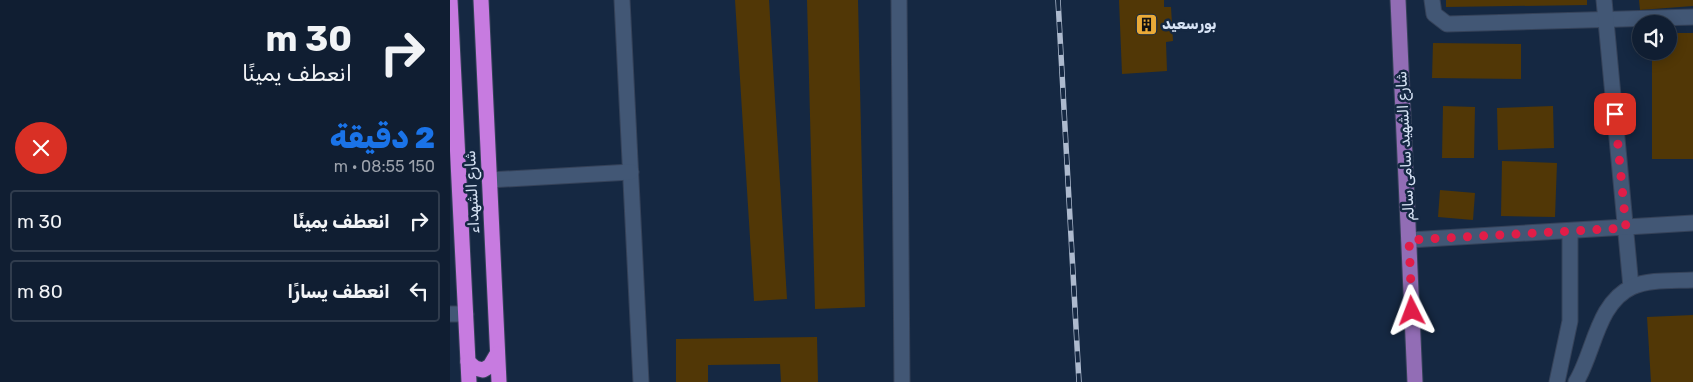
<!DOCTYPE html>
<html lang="ar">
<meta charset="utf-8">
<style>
body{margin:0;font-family:Rubik,"Noto Naskh Arabic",sans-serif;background:#1e2b3e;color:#f1f3f6;direction:rtl;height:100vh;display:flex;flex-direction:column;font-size:19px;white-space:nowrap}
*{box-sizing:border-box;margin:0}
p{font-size:16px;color:#9ca2ac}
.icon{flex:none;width:28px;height:28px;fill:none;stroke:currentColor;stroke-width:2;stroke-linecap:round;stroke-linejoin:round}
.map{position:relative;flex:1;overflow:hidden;direction:ltr}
.side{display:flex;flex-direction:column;background:#101e32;width:450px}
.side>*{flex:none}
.hud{background:#101e32;color:#f1f3f6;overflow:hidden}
.buttons{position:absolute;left:1182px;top:15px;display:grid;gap:10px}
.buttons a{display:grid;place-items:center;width:45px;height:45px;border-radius:50%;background:#101e32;box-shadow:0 2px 12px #0003,0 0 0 1px #303c4d;font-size:25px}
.pin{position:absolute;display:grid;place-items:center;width:42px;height:42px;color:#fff;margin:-21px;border-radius:10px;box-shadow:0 2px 8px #0006}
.me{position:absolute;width:55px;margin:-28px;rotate:357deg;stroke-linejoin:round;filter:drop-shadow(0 0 4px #0008)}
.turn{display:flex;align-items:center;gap:18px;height:105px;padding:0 15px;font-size:22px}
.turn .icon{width:65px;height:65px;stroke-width:2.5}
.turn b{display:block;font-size:35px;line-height:42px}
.round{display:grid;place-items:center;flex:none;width:52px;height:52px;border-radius:26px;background:#1e2b3e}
.head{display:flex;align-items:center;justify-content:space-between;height:85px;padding:0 15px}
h1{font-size:30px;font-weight:800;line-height:38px;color:#1a73e8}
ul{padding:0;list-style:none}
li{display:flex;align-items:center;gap:15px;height:62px;margin:0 10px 8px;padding:0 5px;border:2px solid #303c4d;border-radius:5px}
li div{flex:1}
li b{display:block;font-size:19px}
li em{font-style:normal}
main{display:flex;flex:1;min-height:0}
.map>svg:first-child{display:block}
</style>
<main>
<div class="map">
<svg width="1243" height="382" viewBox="0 0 1243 382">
<rect width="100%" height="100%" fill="#152842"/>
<g fill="#513706">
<path d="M285 0H319L337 299 304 301Z"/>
<path d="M357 0H408L415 307 365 309Z"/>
<path d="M669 0H714V7H721L723 41 716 42 717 71 672 74Z"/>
<path d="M996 0H1137V5L996 7Z"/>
<path d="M1189 0H1243V6L1190 10Z"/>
<path d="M1219 33H1243V159H1202V51H1219Z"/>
<path d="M983 43 1071 44V79L982 78Z"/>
<path d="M993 106 1025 107 1024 158H992Z"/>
<path d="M1103 106 1104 148 1048 150 1047 108Z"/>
<path d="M1052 161 1107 163 1105 217 1051 216Z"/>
<path d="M990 190 1025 193 1023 220 988 217Z"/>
<path d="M1243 315V382H1201L1197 317Z"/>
<path d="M367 337 368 382H331L330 364 258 365V382H226V339Z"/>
</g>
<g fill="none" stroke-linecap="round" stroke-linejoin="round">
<defs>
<g id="minor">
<path d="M172 0 191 382"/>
<path d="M449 0 452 382"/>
<path d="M982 0 984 14 997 24 1243 17"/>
<path d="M1154 0 1181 287"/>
<path d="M39 180 181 172"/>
<path d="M959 240 1243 223"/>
<path d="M0 314H16"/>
<path d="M1107 382 1120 321V231"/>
<path d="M1126 382C1144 353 1147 303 1182 287 1199 279 1224 281 1243 280"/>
</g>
<path id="major" d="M948 0 965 382"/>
<g id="highway">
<path d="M0 0 19 382"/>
<path d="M31 0 49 382"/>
<path d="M18 362 25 368 33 370 40 366 47 354"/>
</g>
</defs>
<use href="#minor" stroke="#354259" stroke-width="17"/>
<use href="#major" stroke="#354259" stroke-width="17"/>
<use href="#highway" stroke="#354259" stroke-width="17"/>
<use href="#minor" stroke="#425775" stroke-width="15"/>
<use href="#major" stroke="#926db5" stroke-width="15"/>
<use href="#highway" stroke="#c77be0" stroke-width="15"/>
<defs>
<path id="rail" d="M608 0 629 382"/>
</defs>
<use href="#rail" stroke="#adbace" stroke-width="5.5"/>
<use href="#rail" stroke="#152842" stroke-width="4" stroke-dasharray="11" stroke-linecap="butt"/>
</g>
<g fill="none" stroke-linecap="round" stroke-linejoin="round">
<path stroke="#e11d48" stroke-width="9" stroke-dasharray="0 16.2" d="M962 311 959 240 1176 228 1165 114"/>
</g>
<defs>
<symbol id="building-square" viewBox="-11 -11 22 22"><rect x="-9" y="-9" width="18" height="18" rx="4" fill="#eaaa38" stroke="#152842"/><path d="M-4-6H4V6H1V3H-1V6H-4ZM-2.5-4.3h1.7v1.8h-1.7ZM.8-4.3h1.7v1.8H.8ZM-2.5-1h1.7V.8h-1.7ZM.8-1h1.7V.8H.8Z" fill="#111"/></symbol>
</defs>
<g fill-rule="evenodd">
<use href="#building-square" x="684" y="12" width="25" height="25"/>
</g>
<g text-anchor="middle" stroke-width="5" stroke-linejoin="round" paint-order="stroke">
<g font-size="15" font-weight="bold" fill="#d7e3f5" stroke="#152842" text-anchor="start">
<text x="712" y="29">بورسعيد</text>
</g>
<g font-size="15" fill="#d7e3f5" stroke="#152842">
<text transform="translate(955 146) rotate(-93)" y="5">شارع الشهيد سامى سالم</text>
<text transform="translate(22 192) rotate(-93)" y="5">شارع الشهداء</text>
</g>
</g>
</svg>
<div class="buttons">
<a><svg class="icon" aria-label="sound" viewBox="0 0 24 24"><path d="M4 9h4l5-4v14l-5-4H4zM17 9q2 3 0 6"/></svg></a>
</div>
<div class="pin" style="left:1165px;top:114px;background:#d93025"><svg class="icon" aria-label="arrive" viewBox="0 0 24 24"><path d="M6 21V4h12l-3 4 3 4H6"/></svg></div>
<svg class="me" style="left:962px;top:311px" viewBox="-20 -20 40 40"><path d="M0-17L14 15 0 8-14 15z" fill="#e11d48" stroke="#fff" stroke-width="4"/></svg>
</div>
<section class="side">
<div class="hud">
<div class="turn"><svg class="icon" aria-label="right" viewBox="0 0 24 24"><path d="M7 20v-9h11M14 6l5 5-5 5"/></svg><div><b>30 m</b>انعطف يمينًا</div></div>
</div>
<div class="head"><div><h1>2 دقيقة</h1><p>150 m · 08:55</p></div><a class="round" style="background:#d93025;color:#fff"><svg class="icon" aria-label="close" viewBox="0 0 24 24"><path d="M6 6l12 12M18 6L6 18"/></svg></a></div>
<ul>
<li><svg class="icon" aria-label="right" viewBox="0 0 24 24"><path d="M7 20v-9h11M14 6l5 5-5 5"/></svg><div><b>انعطف يمينًا</b></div><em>30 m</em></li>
<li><svg class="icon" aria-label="left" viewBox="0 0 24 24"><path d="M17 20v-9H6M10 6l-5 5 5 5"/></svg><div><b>انعطف يسارًا</b></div><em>80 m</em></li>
</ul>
</section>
</main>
